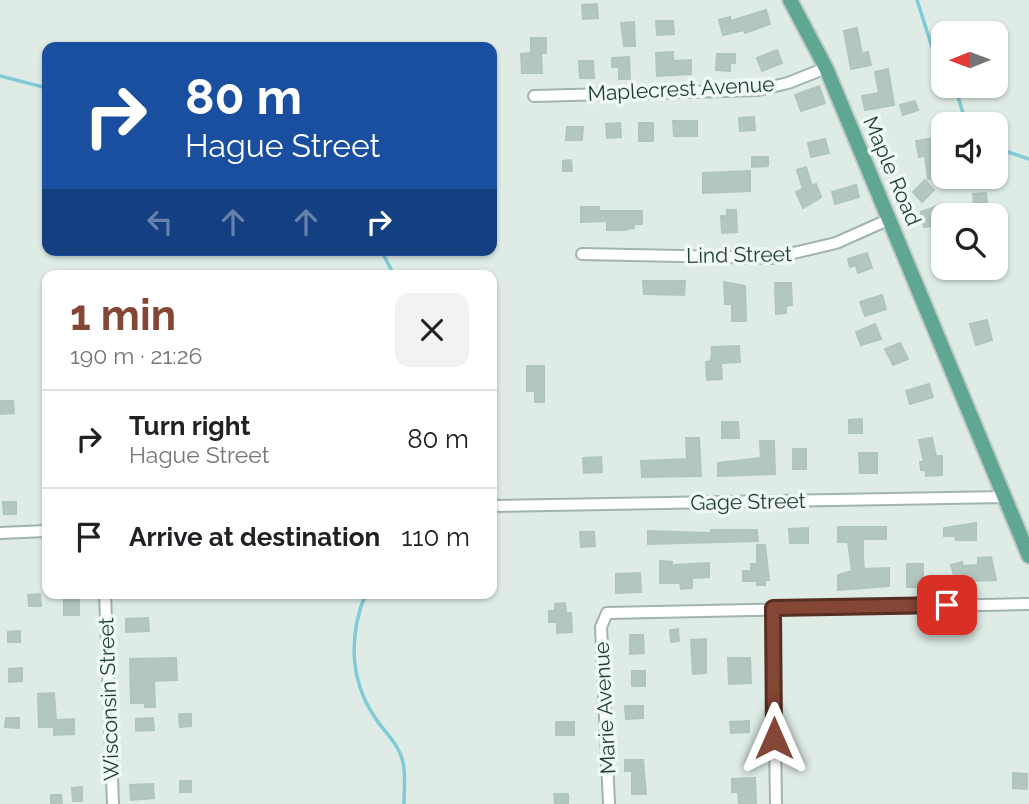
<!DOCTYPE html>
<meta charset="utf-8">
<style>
body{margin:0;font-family:Raleway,sans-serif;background:#f2f2f2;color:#202124;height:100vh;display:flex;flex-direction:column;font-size:26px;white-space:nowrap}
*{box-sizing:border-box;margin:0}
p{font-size:23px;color:#757577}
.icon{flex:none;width:38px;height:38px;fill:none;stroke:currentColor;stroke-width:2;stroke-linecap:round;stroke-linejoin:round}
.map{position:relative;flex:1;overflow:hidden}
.side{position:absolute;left:42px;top:270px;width:455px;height:329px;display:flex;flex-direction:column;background:#fff;border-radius:14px;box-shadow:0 2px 5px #0004}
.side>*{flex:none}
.guide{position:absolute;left:42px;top:42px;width:455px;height:214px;border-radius:14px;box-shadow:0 2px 5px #0004;background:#1a4fa0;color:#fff;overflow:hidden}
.needle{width:46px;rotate:269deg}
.fabs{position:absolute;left:931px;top:21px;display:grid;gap:14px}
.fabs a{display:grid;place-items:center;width:77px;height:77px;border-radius:14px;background:#fff;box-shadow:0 2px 5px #0004;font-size:35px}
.pin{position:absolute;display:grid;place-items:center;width:60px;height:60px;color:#fff;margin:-30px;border-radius:14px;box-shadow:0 4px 10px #0006}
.me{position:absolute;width:77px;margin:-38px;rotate:0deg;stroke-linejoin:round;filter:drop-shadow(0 0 5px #0008)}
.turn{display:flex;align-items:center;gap:24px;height:147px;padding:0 28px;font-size:32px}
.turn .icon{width:91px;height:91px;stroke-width:2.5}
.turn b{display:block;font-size:49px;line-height:60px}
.lanes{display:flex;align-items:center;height:66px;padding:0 28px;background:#0003;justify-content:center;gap:35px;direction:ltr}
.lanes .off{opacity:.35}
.round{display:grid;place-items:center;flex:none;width:74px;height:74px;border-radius:14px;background:#f2f2f2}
.headline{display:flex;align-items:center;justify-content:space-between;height:119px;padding:0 28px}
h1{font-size:42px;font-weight:700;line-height:52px;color:#844635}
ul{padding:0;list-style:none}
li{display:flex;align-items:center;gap:21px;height:98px;padding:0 28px;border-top:2px solid #e0e0e0}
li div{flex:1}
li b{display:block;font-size:26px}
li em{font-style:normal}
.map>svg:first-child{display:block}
</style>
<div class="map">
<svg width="1029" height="804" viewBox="0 0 1029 804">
<rect width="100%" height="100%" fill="#dfece6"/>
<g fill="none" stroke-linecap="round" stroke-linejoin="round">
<g stroke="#81cad7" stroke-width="3.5">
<path d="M917 0 933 50 943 62"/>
<path d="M0 76 47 88"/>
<path d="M955 86 966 124"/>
<path d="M996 148 1029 159"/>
<path d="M381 250 394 275"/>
<path d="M366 593C349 634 349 678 374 716 381 728 393 738 399 751 407 766 404 787 404 804"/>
</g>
</g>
<g fill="#b4c7bf" stroke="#b0c6bd" stroke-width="2">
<path d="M597 4 598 18 583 19 582 5Z"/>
<path d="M766 10 770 24 745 33 744 30 723 35 719 20 730 17 731 21Z"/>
<path d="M656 21H673L674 34 657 35Z"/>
<path d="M634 22 635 46H624L621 23Z"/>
<path d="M857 28 862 54 868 52 871 65 851 69 844 31Z"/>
<path d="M531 38H546V53H541L542 73H522L521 54 531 53Z"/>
<path d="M777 50 782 63 762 71 757 58Z"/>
<path d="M673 52V61L691 60V74L657 76 656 53Z"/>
<path d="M717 54H735V63H730V71L716 70Z"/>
<path d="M629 57 630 79H619V67H612V58Z"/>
<path d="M579 61H593L594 78H580Z"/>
<path d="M888 69 894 105 865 110 862 96 879 93 875 72Z"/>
<path d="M819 86 825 103 801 111 795 95Z"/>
<path d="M915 101 918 110 903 115 900 105Z"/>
<path d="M754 117 755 130 740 131 739 118Z"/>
<path d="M673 121H697V136H674Z"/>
<path d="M620 123 621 137 607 138 606 124Z"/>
<rect x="639" y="123" width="14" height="18"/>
<path d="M567 127H583L582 140H566Z"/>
<path d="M936 138 942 177 928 179 925 156 919 157 916 141Z"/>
<path d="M825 139 829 153 811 157 808 143Z"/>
<path d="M752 157H768V166L752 167Z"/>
<path d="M571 160 572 171H563V161Z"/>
<path d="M806 167 812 186 816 184 821 197 803 208 796 192 803 189 797 170Z"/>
<path d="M750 171V191L703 193V173Z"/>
<path d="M925 180 934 190 922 202 913 192Z"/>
<path d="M856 185 859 197 835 204 832 192Z"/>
<path d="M986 193 987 202 974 204 973 194Z"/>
<path d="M943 204 945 215 935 218 936 225 924 227 921 212Z"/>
<path d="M581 207H599V211H642V224H634V228L624 230H607V221L581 222Z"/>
<path d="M727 210H736L737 232 722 233 721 216H727Z"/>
<path d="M867 253 872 268 858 273 856 265 850 267 848 259Z"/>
<path d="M643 281H685L684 295 644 294Z"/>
<path d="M724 282 745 286 746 321H732V304H725Z"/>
<path d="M775 283H791L792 305 786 306V313L776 314Z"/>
<path d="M882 295 886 309 865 316 860 302Z"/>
<path d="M987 320 992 340 976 345 970 324Z"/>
<path d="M875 324 881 339 861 345 856 332Z"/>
<path d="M900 343 908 359 893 365 885 349Z"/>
<path d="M739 346 740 362 721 363 722 379 707 380 706 362 711 361 712 347Z"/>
<path d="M527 366H544V402H535V391H527Z"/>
<path d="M929 384 933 397 910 404 906 391Z"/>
<path d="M0 401H13L14 413 1 414Z"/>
<path d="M862 419V433H849V420Z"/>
<path d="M722 422H738L739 438H722Z"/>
<path d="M686 438H699L701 476 642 477 641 461 687 459Z"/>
<path d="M932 438 936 456H942V475L926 476V470H921L920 462H924L919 440Z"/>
<path d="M760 441H774L775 474 718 476V463L761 458Z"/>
<rect x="793" y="449" width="13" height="20"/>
<path d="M859 453H877V473H860Z"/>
<path d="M601 457 602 472 584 473 583 458Z"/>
<path d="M3 502H16V514H4Z"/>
<path d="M976 523V540H956L955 536H944V528Z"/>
<path d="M838 527H886V539H863V557L864 569 889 568V586L838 590V575L852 571 848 542H838Z"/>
<path d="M808 528V543H790L789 529Z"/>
<path d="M711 530H757L758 541 648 544V531L711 533Z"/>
<path d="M580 532H594L595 546 581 547Z"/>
<path d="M757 545H765L769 580H765V585H757V581H743V571H751V564H757Z"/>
<path d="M991 557 996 580 971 581V574L955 579 951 565 962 562 963 566 978 565V558Z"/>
<path d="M660 561 672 562V565L709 563V577L692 578V588L681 589 680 583H660Z"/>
<rect x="907" y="564" width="16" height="23"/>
<path d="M640 573 641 592 616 593V574Z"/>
<path d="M40 594 41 606H29L28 595Z"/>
<rect x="64" y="597" width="15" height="18"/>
<path d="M565 603 566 613H571L572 632 557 633V622H549V611H555V604Z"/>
<path d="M148 618 149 631 126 632V619Z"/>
<path d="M678 629 679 641 671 642 670 630Z"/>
<path d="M20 631V642H8V632Z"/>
<path d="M630 635H643L644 653 630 654Z"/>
<path d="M706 639V673L693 674 691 640Z"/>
<path d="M176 658 177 680 154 681 155 707H145V703H131L130 659Z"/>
<path d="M728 658H750L751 683 729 684Z"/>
<path d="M22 668V681L9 682V669Z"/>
<rect x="632" y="671" width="13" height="15"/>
<path d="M54 693 56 720 74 719V734L54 735V727H39L38 694Z"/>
<path d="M625 706H643V718L626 719Z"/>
<path d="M179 714H191V726L180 727Z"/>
<path d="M6 718H19V728L5 727Z"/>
<path d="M153 718 154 730 136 731V719Z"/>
<path d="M749 721V732L731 733 730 722Z"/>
<rect x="556" y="722" width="18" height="13"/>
<path d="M625 760H643L646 794H632V771H625Z"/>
<path d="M1013 773 1027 774V789L1013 788Z"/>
<path d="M755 778 756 804H739L738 792H732V779Z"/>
<rect x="180" y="781" width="11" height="11"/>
<path d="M153 784 154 798 131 800 130 785Z"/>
<path d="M82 787V801H73L72 788Z"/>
<path d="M554 794H568V804H555Z"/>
<path d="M51 795H61L62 804H51Z"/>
</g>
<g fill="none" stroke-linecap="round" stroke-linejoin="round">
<defs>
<g id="minor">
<path d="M534 96 758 90 788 83 826 68"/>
<path d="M582 254 772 258 836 243 890 219"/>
<path d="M492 506 1005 497"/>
<path d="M0 533 47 531"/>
<path d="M105 593 113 804"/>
<path d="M773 608 776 804"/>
<path d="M609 804 601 627 607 613 1029 604"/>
</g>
<path id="major" d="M790 0 826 68 1029 556"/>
</defs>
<use href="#minor" stroke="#a1b4ad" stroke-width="14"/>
<use href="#major" stroke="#c0c9c6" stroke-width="18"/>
<use href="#minor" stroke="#fff" stroke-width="10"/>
<use href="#major" stroke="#5fa693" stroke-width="14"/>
</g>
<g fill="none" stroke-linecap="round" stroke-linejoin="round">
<defs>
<path id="route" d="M774 738 773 608 947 605"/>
</defs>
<use href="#route" stroke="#562e22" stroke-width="18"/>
<use href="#route" stroke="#844635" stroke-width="12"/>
</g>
<g text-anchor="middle" stroke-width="7" stroke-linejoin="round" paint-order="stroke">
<g font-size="21" fill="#1e3d34" stroke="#eff8f4">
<text transform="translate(681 89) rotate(-3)" y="7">Maplecrest Avenue</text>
<text transform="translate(892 171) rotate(67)" y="7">Maple Road</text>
<text transform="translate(739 255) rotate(-1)" y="7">Lind Street</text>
<text transform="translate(748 502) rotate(-1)" y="7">Gage Street</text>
<text transform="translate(109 699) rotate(-92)" y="7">Wisconsin Street</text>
<text transform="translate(605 708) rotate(-93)" y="7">Marie Avenue</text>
</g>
</g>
</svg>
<div class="fabs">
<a><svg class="needle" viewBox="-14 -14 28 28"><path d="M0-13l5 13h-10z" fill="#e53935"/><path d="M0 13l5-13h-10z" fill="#757577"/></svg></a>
<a><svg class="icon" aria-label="sound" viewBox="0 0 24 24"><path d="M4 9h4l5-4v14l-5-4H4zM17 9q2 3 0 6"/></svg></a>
<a><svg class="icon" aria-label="search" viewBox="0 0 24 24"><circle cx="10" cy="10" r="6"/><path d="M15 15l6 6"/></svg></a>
</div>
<div class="pin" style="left:947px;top:605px;background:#d93025"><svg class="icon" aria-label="arrive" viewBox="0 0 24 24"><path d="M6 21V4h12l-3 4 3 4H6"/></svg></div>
<svg class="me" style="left:774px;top:738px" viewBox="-20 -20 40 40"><path d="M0-17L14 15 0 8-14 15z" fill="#844635" stroke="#fff" stroke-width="4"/></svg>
<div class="guide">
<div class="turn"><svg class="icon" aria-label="right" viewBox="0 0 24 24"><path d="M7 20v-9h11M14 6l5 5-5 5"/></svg><div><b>80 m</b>Hague Street</div></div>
<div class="lanes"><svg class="icon off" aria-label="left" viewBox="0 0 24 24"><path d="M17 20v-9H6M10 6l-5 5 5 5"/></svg><svg class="icon off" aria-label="ahead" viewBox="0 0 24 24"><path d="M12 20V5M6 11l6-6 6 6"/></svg><svg class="icon off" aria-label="ahead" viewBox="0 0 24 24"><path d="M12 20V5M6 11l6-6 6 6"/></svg><svg class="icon" aria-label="right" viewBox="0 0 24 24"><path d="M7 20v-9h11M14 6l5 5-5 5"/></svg></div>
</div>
<section class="side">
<div class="headline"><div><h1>1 min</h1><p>190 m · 21:26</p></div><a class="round"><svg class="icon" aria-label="close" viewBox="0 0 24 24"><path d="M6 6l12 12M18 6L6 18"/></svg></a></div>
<ul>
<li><svg class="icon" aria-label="right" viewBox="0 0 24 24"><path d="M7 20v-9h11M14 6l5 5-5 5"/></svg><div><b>Turn right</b><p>Hague Street</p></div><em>80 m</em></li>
<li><svg class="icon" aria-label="arrive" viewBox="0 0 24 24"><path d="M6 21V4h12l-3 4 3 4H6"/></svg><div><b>Arrive at destination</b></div><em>110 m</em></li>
</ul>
</section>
</div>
